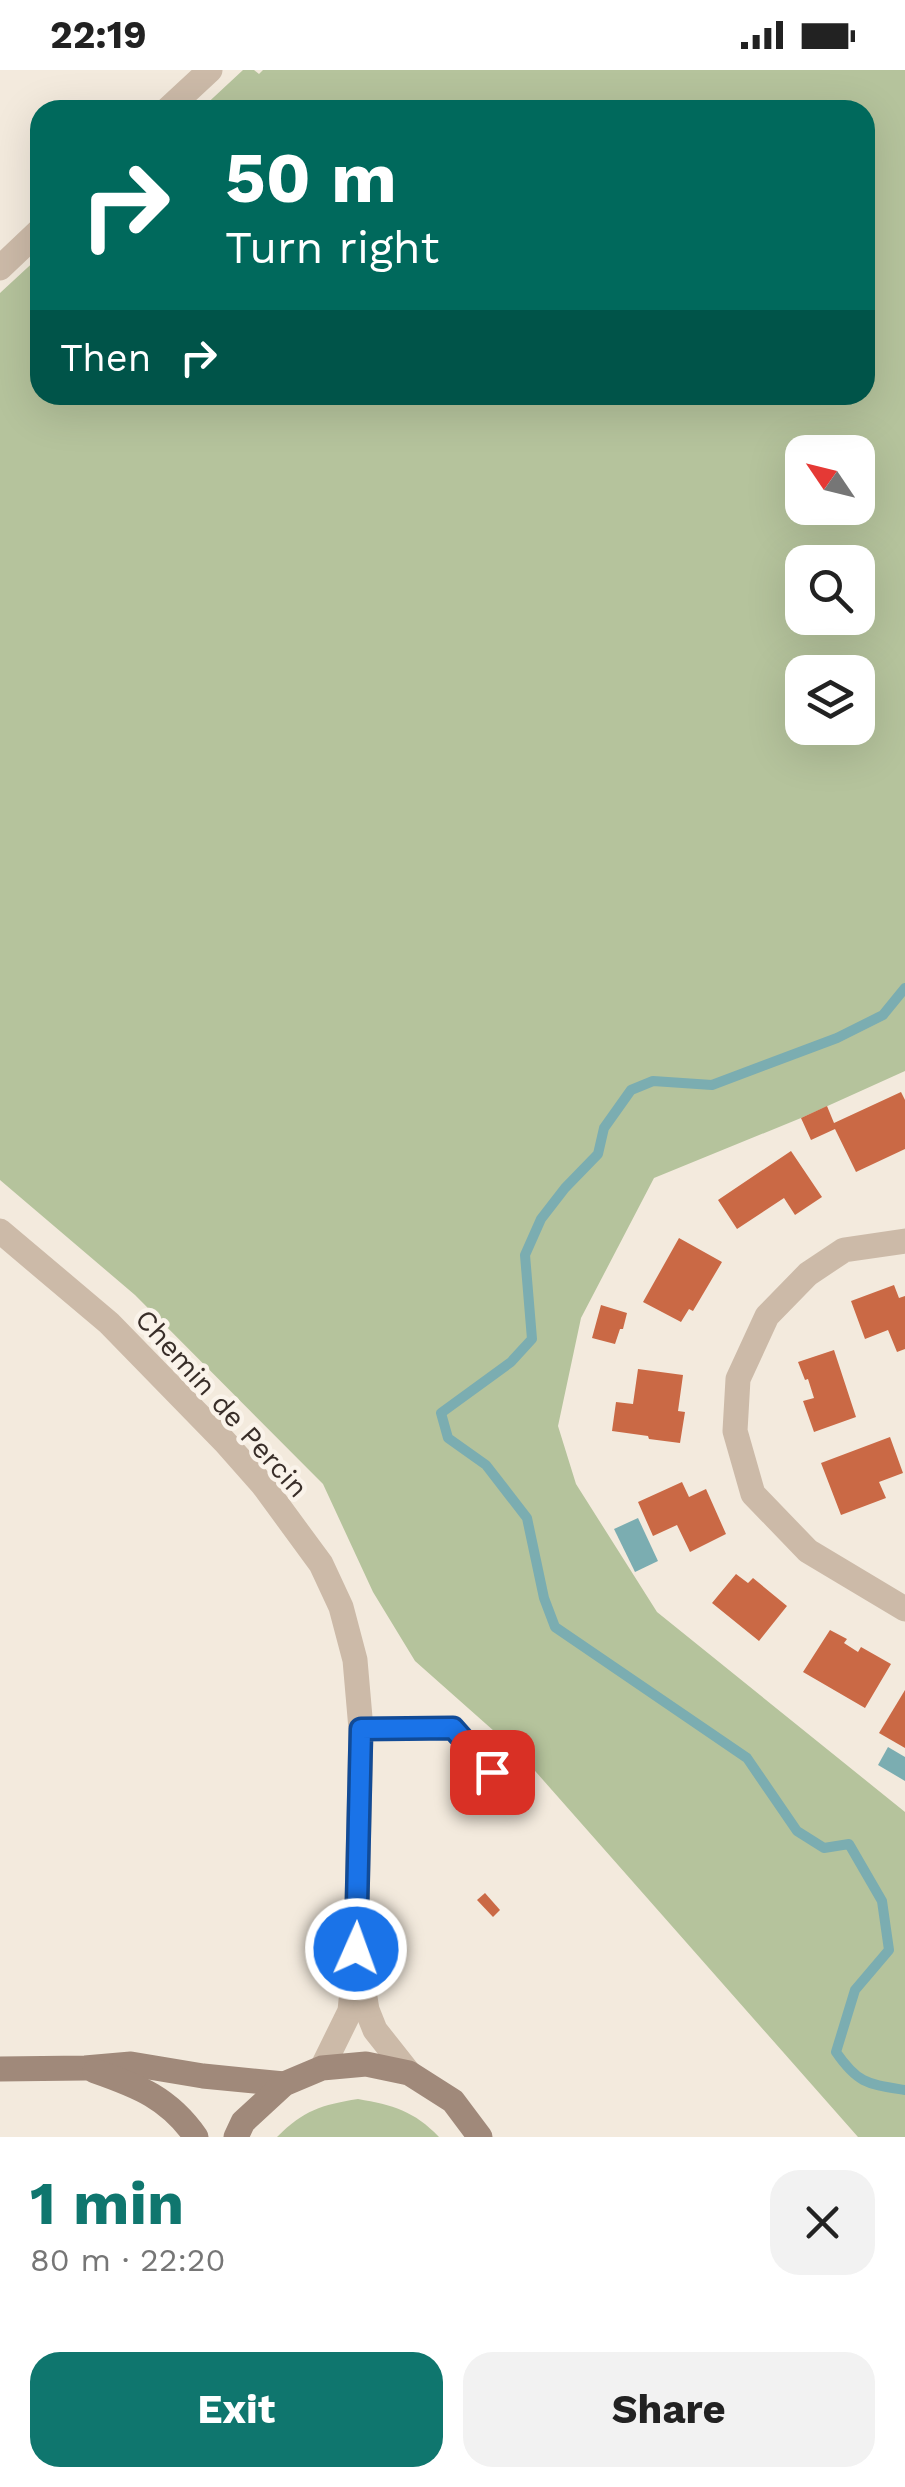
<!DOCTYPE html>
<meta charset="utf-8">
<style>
body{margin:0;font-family:"Work Sans",sans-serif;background:#f2f2f2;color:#222;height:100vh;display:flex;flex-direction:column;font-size:38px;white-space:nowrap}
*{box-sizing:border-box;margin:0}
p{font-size:32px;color:#767676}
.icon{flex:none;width:55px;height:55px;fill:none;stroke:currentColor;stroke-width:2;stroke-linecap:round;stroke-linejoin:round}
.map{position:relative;height:2067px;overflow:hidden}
.details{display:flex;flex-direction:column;background:#fff;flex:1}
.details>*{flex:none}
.banner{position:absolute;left:30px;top:30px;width:845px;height:305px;border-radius:30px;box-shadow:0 10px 40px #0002;background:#00695c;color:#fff;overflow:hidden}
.needle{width:65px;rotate:305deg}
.controls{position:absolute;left:785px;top:365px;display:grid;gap:20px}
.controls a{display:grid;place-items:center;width:90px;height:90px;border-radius:20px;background:#fff;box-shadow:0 10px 40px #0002;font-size:50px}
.pin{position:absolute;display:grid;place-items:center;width:85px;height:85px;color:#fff;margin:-42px;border-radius:20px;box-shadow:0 5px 15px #0006}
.me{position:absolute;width:110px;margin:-55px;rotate:2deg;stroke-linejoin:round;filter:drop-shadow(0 0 8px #0008)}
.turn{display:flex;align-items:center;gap:35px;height:210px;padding:0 30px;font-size:45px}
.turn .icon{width:130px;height:130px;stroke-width:2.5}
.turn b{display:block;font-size:70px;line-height:85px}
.then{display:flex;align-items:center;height:95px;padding:0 30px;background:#0003;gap:20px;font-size:38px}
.round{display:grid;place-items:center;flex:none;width:105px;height:105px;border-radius:30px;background:#f2f2f2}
.summary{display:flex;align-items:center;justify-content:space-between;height:170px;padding:0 30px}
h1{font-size:60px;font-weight:700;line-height:75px;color:#0f766e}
.cta{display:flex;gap:20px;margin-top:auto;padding:20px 30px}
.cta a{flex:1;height:115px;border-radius:30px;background:#0f766e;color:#fff;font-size:40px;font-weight:700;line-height:115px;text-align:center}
.cta a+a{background:#f2f2f2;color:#222}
.status{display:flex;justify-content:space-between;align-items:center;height:70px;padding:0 50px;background:#fff;direction:ltr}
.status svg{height:28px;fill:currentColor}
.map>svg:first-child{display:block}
</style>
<div class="status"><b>22:19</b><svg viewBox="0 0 49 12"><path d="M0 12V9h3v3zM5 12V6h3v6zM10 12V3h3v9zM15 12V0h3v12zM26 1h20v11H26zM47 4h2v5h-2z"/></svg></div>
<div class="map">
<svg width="905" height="2067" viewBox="0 0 905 2067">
<rect width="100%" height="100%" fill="#f3eadd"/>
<g fill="#b5c39c" fill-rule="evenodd">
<path d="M243 0H254L259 4 263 0H905V1001L801 1048 654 1108 581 1248 558 1356 576 1414 657 1542 905 1742V2067H858L521 1685 415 1591 373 1522 323 1414 135 1225 0 1110V223L40 186V325H865V40H200ZM802 382H858V438H802ZM802 492H858V548H802ZM802 602H858V658H802Z"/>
<path d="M358 2029C393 2035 414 2041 439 2067H277C304 2040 321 2035 358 2029Z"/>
</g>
<g fill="#7badb1">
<path d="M638 1448 658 1491 635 1502 614 1459Z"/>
<path d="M888 1677 905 1687V1711L878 1695Z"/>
</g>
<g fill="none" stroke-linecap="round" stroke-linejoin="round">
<path stroke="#7badb1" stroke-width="10" d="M905 918 883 945 837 968 712 1015 653 1011 631 1020 604 1058 598 1084 565 1118 541 1149 525 1185 532 1269 511 1292 441 1343 448 1368 486 1395 527 1448 544 1528 555 1557 747 1688 797 1761 824 1778 849 1774 882 1831 889 1880 855 1920 836 1982C858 2014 868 2014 905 2020"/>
</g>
<g fill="#ca6945">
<path d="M901 1022 905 1030V1079L856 1102 835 1059 811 1070 801 1048 827 1036 834 1053Z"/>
<path d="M791 1081 822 1127 795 1145 784 1128 737 1159 718 1130Z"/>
<path d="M679 1168 722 1192 693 1241 689 1239 681 1252 643 1232Z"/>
<path d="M894 1215 899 1228 905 1226V1279L897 1282 888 1260 865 1269 851 1231Z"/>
<path d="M601 1235 627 1243 623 1259H620L615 1274 592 1268Z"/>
<path d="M834 1280 856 1347 814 1362 803 1331 814 1328 808 1309 805 1310 798 1292Z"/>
<path d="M638 1299 683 1305 678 1341 685 1342 680 1373 649 1369 648 1366 612 1361 616 1332 633 1334Z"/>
<path d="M890 1367 903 1403 879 1412 886 1428 841 1445 821 1393Z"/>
<path d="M682 1412 689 1427 706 1419 726 1464 690 1482 677 1455 653 1466 638 1432Z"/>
<path d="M736 1504 748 1513 753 1508 787 1536 759 1571 712 1533Z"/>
<path d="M830 1560 847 1569 844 1573 858 1582 861 1577 891 1594 865 1638 803 1602Z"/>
<path d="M905 1620V1678L879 1663Z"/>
<path d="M485 1823 500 1840 493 1847 477 1830Z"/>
</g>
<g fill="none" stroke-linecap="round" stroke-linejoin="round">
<path stroke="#ccbaa8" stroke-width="18" d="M361 1659 453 1658 492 1702"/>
<g stroke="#ccbaa8" stroke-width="25">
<path d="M167 40 210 0"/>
<path d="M0 198 40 160"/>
<path d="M0 1161 109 1253 225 1372 263 1415 321 1494 341 1537 355 1590 361 1659 356 1879 350 1941 322 1998"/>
<path d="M905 1171 844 1180 808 1204 767 1246 738 1309 735 1361 753 1424 808 1481 905 1539"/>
<path d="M362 1909 367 1940 375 1960 409 2003"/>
</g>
<g stroke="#a0897a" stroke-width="25">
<path d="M0 1999 85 1998 131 1994 203 2006 284 2014"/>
<path d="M95 2001C138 2016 169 2028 196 2067"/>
<path d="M236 2067 243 2052 284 2014 322 1998 366 1994 409 2003 453 2031 480 2067"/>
</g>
</g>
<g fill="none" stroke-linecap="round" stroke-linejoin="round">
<defs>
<path id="route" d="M356 1879 361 1659 453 1658 492 1702"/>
</defs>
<use href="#route" stroke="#114b97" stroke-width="25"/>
<use href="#route" stroke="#1a73e8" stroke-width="18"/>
</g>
<g text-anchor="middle" stroke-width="9" stroke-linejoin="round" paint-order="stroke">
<g font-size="28" fill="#392e29" stroke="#faf3ea">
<text transform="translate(222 1333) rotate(48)" y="10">Chemin de Percin</text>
</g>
</g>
</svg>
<div class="controls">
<a><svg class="needle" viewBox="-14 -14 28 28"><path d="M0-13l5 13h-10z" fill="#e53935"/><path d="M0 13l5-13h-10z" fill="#767676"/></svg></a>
<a><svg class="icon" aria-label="search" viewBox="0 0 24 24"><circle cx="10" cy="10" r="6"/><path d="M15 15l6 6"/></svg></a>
<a><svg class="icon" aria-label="layers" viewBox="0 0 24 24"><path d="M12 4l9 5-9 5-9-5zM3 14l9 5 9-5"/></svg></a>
</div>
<div class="pin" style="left:492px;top:1702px;background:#d93025"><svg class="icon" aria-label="arrive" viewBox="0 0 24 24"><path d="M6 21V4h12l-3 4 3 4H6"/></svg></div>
<svg class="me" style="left:356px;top:1879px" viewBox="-20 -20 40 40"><circle r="17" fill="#1a73e8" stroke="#fff" stroke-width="3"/><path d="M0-11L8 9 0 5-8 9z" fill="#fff"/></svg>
<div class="banner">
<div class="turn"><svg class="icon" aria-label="right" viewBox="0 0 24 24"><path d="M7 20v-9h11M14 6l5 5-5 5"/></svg><div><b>50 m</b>Turn right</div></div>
<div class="then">Then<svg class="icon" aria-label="right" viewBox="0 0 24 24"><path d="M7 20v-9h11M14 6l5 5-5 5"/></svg></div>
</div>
</div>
<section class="details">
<div class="summary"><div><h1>1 min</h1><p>80 m · 22:20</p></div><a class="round"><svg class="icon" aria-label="close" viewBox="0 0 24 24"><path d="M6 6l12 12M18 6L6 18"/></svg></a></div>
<div class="cta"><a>Exit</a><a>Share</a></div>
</section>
